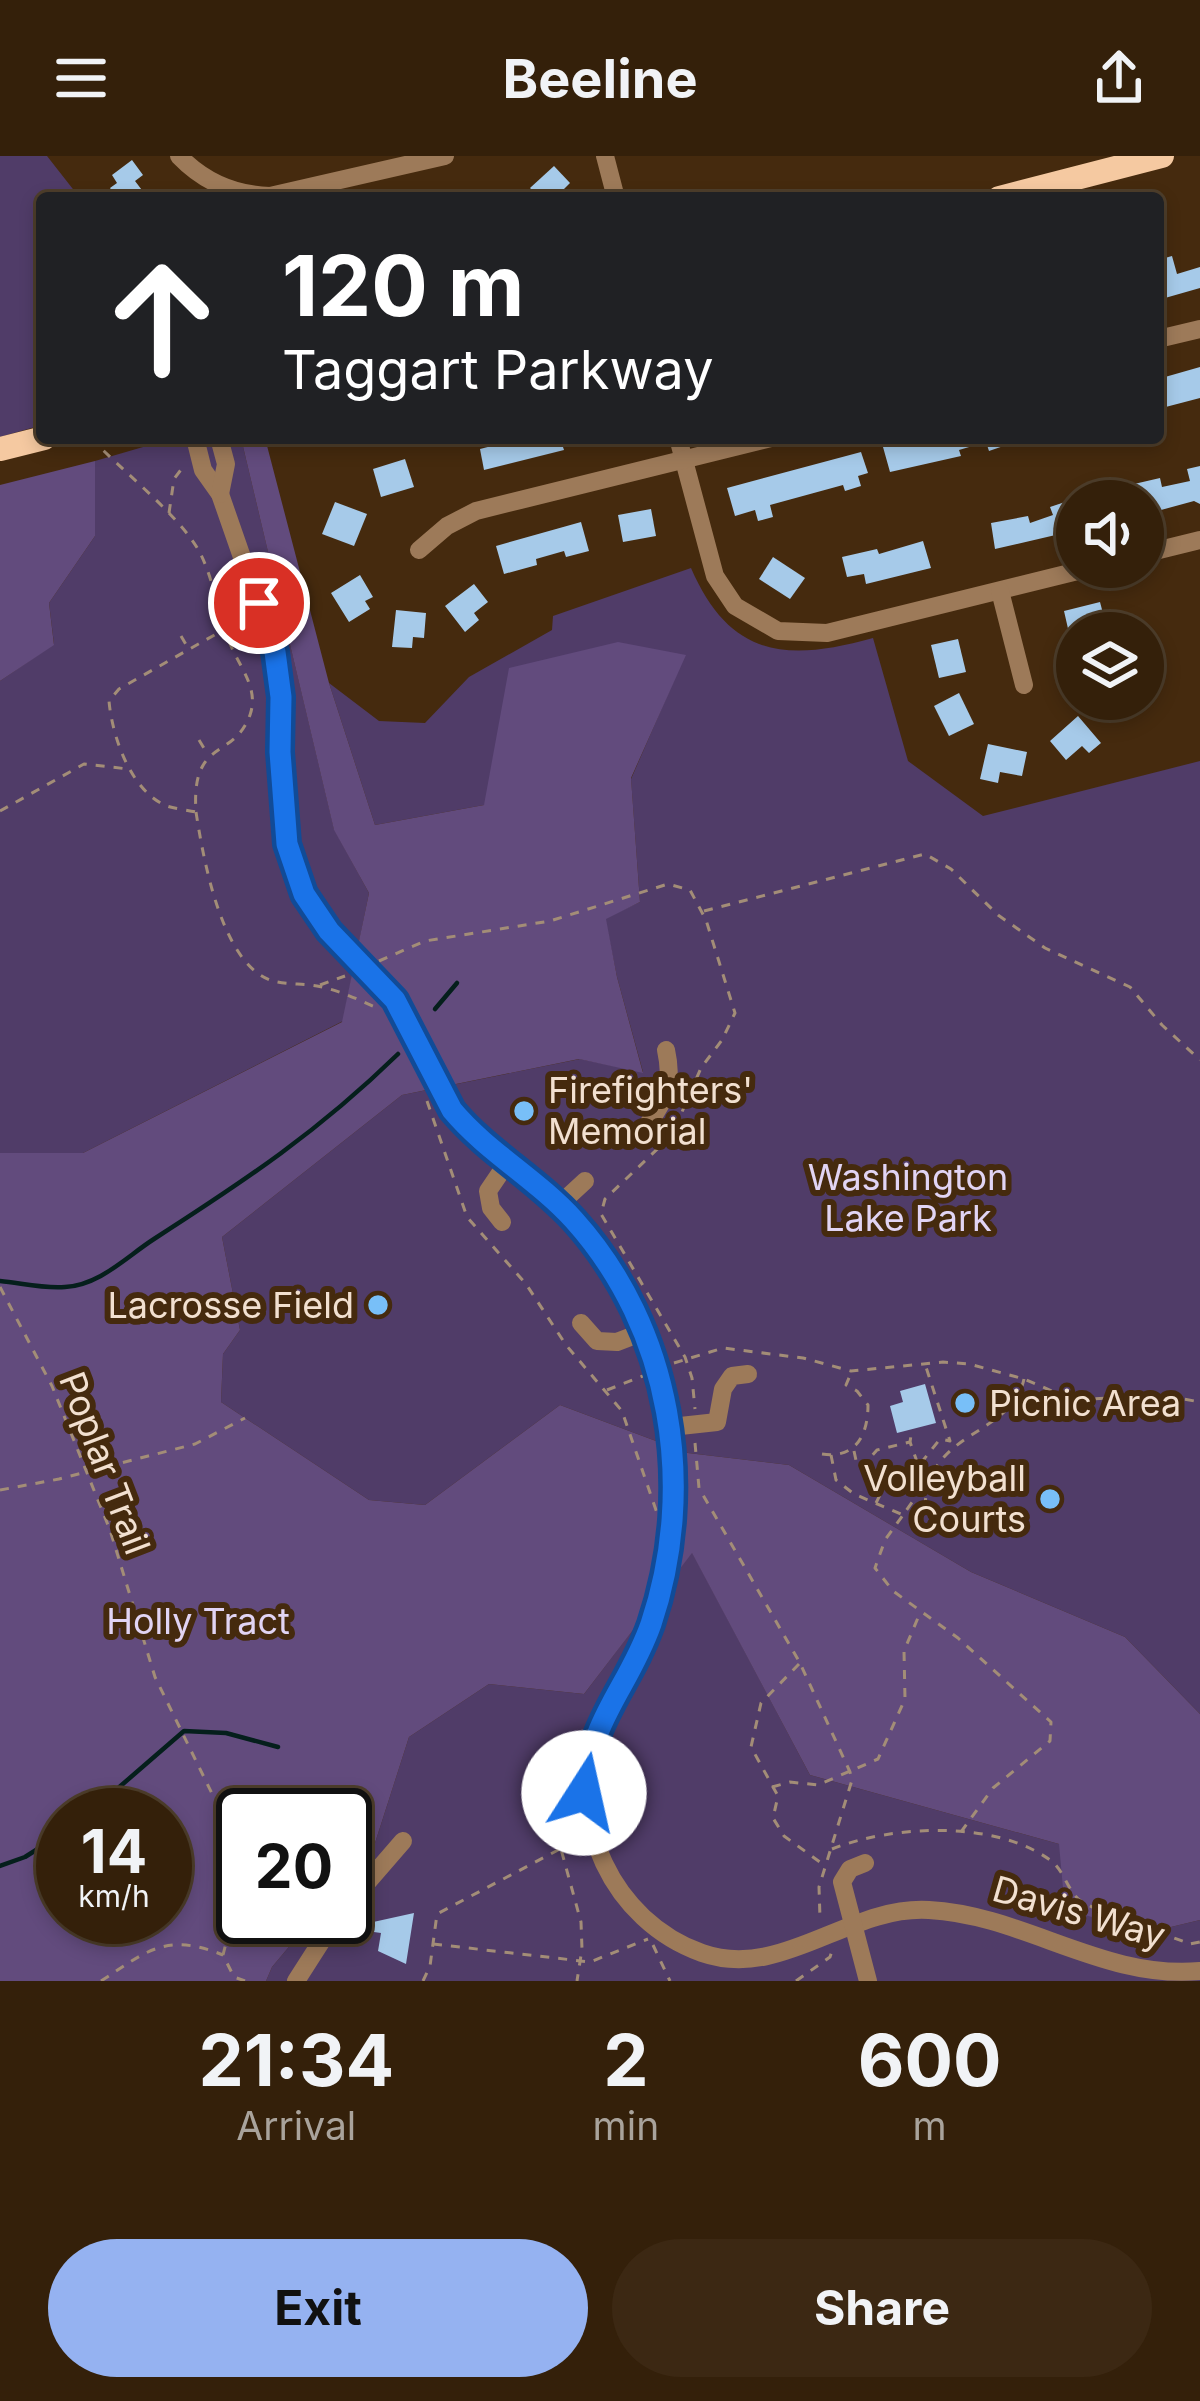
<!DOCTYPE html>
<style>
body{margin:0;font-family:Inter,sans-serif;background:#3c2813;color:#f1f3f6;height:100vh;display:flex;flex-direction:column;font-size:45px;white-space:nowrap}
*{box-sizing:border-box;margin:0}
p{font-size:39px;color:#a9a39c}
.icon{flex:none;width:66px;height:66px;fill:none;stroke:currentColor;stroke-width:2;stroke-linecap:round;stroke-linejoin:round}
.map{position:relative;height:1825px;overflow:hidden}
.drawer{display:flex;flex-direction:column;background:#34200a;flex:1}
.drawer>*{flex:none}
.hud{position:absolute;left:36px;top:36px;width:1128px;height:252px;border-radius:12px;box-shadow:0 6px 18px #0003,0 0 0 3px #4e3e2b;background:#202124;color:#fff;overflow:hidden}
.buttons{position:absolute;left:1056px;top:324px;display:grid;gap:24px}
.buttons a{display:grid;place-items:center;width:108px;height:108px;border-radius:50%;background:#34200a;box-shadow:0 6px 18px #0003,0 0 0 3px #4e3e2b;font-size:60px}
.speed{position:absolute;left:36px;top:1632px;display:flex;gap:24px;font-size:60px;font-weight:700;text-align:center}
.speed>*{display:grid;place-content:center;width:156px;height:156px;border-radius:50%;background:#34200a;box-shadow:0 6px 18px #0003,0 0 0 3px #4e3e2b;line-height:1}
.speed small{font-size:30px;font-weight:400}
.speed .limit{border:6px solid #111;border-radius:18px;background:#fff;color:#111}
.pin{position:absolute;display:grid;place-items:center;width:102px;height:102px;color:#fff;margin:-51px;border:6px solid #fff;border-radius:50%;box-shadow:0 3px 12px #0007}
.me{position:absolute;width:132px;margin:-66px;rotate:10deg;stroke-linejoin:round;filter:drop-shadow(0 0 9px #0008)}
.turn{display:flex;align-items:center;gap:42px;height:252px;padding:0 48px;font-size:54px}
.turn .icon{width:156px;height:156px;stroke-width:2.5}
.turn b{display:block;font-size:84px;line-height:102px}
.eta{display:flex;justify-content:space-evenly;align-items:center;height:204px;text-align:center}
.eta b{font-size:72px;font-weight:700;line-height:84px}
.cta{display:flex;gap:24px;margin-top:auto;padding:24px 48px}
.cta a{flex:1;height:138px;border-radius:72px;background:#95b2f1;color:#111;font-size:48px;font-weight:700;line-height:138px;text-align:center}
.cta a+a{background:#3c2813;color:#f1f3f6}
header{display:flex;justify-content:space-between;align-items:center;height:156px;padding:0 48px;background:#34200a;font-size:54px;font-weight:700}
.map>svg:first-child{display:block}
</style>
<header><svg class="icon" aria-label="menu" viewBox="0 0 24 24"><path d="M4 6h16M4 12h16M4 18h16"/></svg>Beeline<svg class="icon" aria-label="share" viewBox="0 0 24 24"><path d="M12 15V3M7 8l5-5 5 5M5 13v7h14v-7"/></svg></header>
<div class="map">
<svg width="1200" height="1825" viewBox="0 0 1200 1825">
<rect width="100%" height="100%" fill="#452a0e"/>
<g fill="#503c68">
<path d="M0 0H47L76 37 71 42H42V269L0 281Z"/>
<path d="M174 282H241L334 673 369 737 343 865 83 997H0V525L54 488 49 447 95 380V305Z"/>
<path d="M691 412C730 502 787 506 873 482L908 605 983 660 1200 605V1558L1125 1481 971 1416 789 1309 688 1297 560 1249 425 1349 369 1344 221 1246 223 1198 240 1174 222 1081 402 939 580 903 643 916 617 821 605 762 640 746 631 623 685 499 484 649 375 669 329 527 379 565 425 567 469 521 552 474 553 460Z"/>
<path d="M692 1396 810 1619 1059 1688 1150 1776 1200 1764V1825H266L272 1811 314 1761H345V1724L375 1687 409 1581 489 1528 584 1538Z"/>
</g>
<g fill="#624b7d" fill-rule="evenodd">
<path d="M241 282H265L329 527 375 669 484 649 509 512 618 486 686 499 631 622 640 746 606 763 617 821 643 917 579 903 402 939 222 1081 240 1174 223 1198 221 1246 369 1344 425 1349 560 1249 688 1297 789 1309 971 1416 1125 1481 1200 1558V1764L1150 1776 1065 1754 1059 1688 810 1619 692 1397 584 1538 489 1528 409 1581 375 1687 345 1724V1659H243V1761H314L272 1811 266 1825H0V997H83L342 866 369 737 334 674ZM63 1659H165V1761H63Z"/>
<path d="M95 305V380L49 447 54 489 0 525V329Z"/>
</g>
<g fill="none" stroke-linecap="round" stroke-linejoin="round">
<g stroke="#051f1c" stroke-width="4.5">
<path d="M435 853 457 827"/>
<path d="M0 1125C21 1127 44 1133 65 1131 100 1129 126 1101 154 1083 246 1024 319 975 398 898"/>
<path d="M87 1659 184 1575 226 1577 278 1591"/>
<path d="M0 1710 25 1701 63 1677"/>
</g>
</g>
<g fill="#a6cae9">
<path d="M132 4 143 19 135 25 148 42H117L110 32 117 27 112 19Z"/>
<path d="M554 10 570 27 555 42H540L530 32Z"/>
<path d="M1172 100 1177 118 1200 111V132L1158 144V104Z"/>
<path d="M1200 211V242L1158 253V223Z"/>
<path d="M522 282H560L564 294 484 314 480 293Z"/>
<path d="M920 282H1020L1021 284 989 295 986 286 959 294 961 300 890 316 883 291Z"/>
<path d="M861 296 868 317 858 320 861 330 845 335 843 329 770 349 773 361 758 365 755 354 735 360 727 332Z"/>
<path d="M405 303 414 331 381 341 373 313Z"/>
<path d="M1200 310V348L1194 345 1150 357 1147 345H1078V341L1160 322 1162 331 1190 325 1187 313Z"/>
<path d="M1077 342V374L995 393 991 367 1028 360 1030 367 1053 359 1050 351Z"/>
<path d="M335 346 367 358 354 390 322 378Z"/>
<path d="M651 353 656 380 623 386 618 359Z"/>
<path d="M581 366 589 395 566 401 564 395 536 403 537 409 504 418 496 390Z"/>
<path d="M923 385 931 412 866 428 864 418 847 421 842 401 877 393 879 398Z"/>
<path d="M773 401 805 422 790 443 759 423Z"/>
<path d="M360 419 373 441 365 445 370 453 349 466 331 437Z"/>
<path d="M474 428 488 446 474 457 479 464 465 476 445 450Z"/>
<path d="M1100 446 1105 465 1095 467 1097 477H1069L1064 455Z"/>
<path d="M396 454 426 457 424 482 413 481 412 492 392 491Z"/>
<path d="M958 483 966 516 939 522 931 489Z"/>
<path d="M959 537 974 568 949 580 934 550Z"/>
<path d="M1078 560 1101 587 1089 597 1082 590 1066 604 1050 585Z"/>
<path d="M988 588 1027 596 1022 620 1000 616 998 627 980 623Z"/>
<path d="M925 1228 936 1267 897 1277 890 1250 903 1246 900 1235Z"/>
<path d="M414 1757 406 1808 378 1795 381 1777 346 1772Z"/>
</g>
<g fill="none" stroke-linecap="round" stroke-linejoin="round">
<g stroke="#a38d77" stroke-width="3" stroke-dasharray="9 9" stroke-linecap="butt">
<path d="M91 282C121 314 179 359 199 395 215 425 217 459 231 490 241 513 259 533 250 559 233 605 191 581 196 656 187 654 176 653 167 650 131 636 112 580 109 545L119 533 225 473"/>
<path d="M169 357 174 323 183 311"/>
<path d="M181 480 188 492"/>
<path d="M199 584 207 597"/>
<path d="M0 655 84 608 128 613"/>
<path d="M196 656C203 701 221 806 270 824 284 829 302 827 317 830 338 834 360 844 379 853"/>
<path d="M704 755 925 698 951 713 998 759 1045 792 1130 831 1162 869 1200 904"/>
<path d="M379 805 425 785 550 765 668 728 690 734 706 764 735 857 722 884 701 912 672 979 605 1043 601 1058 685 1201 692 1222 695 1253"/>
<path d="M320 829 345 820"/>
<path d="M427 945 467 1061 526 1128 566 1189 622 1255 658 1360"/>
<path d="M0 1131 52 1230 110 1374 155 1521 243 1701"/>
<path d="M674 1207 723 1192 803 1202 851 1215 943 1206 969 1208 1024 1223 1059 1238 1093 1243 1161 1239 1200 1246"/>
<path d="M607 1234 643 1220"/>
<path d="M695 1287 699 1332 800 1507 850 1616 852 1624 819 1731 820 1762"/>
<path d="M854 1295 857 1309 862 1311 877 1294 910 1286 912 1273"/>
<path d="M822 1298C855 1303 868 1280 868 1249L857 1235 846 1229 851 1217"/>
<path d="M831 1299 836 1324 854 1338 903 1359 925 1328 910 1286"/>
<path d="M921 1307 940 1283 950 1285 925 1208"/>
<path d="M0 1334 59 1323 195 1288 245 1262"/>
<path d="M876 1347 887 1325"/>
<path d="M799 1508 761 1547 751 1591 778 1640 773 1662 784 1680 824 1709"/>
<path d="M564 1626 553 1664 581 1766 582 1793 577 1825"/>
<path d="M772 1631 790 1626 818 1629 878 1603 905 1543 904 1495 920 1457"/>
<path d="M961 1676 993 1632 1050 1585 1051 1566 958 1482 893 1435 875 1412 885 1384 903 1359 925 1354C925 1273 1011 1282 1024 1223"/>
<path d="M832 1693C892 1669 995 1664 1050 1704 1065 1714 1068 1739 1084 1747 1115 1763 1157 1775 1190 1788L1200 1786"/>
<path d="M243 1721 223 1799 234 1821 245 1825"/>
<path d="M433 1788 590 1806 648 1783"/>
<path d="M653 1789 670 1825"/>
<path d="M101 1825C147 1795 166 1776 223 1799"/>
<path d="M423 1825 430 1810 437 1758 560 1693"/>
<path d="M796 1825 830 1801 832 1795"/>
</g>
<g stroke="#9d7a59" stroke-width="18">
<path d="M179 0C204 26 235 39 270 40L445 0"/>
<path d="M605 0 616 42"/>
<path d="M1158 183 1200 173"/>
<path d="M195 282 203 314 220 338 275 496 281 541 280 596 287 688 305 738 329 775 395 844 452 954C477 984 512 1004 541 1031 607 1092 648 1169 669 1256 685 1322 674 1408 650 1471 636 1507 608 1539 596 1576 566 1663 612 1765 702 1797 782 1825 849 1749 929 1754 1024 1759 1103 1824 1200 1815"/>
<path d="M219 282 226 308 220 338"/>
<path d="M678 282 715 420 735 450 778 475 827 477 1094 411"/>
<path d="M419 394 447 370 476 355 771 282"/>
<path d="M1143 398 1200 384"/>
<path d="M1000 435 1024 529"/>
<path d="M648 968C667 942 673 926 666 894"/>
<path d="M559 1049 585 1025"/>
<path d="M502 1066 491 1052 488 1035 509 1004"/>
<path d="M581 1167 597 1185 617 1186 643 1176"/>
<path d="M671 1271 717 1266 723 1233 732 1220 748 1218"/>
<path d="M549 1610 587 1605"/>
<path d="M865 1707 850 1713 842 1726 868 1825"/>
<path d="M345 1752 403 1685"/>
<path d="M296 1825 337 1761"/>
</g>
<g stroke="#f5c9a1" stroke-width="24">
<path d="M999 42 1162 0"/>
<path d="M0 293 44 282"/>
</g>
</g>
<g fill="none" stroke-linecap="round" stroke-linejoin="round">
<defs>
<path id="route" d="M259 447 275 496 281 541 280 596 287 688 304 738 329 775 395 844 452 954C487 996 537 1023 574 1064 672 1173 697 1331 651 1468 628 1533 591 1560 584 1637"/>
</defs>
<use href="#route" stroke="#114b97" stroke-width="30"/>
<use href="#route" stroke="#1a73e8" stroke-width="21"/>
</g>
<g fill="#78bff8" stroke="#452a0e" stroke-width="4.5">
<circle cx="524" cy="955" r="12"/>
<circle cx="378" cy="1149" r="12"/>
<circle cx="965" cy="1247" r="12"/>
<circle cx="1050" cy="1343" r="12"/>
</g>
<g text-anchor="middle" stroke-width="12" stroke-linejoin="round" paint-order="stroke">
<g font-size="36" fill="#f2e0d0" stroke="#452a0e" text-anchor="start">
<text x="548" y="947">Firefighters'<tspan x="548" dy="41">Memorial</tspan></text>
<text x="354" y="1162" text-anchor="end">Lacrosse Field</text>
<text x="989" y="1260">Picnic Area</text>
<text x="1026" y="1335" text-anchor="end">Volleyball<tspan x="1026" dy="41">Courts</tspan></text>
</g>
<g font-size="36" fill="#e1d4f4" stroke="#452a0e">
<text x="908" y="1034">Washington<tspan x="908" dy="41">Lake Park</tspan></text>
<text x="198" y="1478">Holly Tract</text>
</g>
<g font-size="36" fill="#f2e0d0" stroke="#452a0e">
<text transform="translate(105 1307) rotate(69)" y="13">Poplar Trail</text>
<text transform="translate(1079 1756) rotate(16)" y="13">Davis Way</text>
</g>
</g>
</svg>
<div class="buttons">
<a><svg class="icon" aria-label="sound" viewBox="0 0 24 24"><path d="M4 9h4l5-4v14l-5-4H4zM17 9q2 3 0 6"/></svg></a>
<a><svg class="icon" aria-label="layers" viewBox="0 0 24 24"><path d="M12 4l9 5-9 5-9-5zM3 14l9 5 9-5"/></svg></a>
</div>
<div class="speed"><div>14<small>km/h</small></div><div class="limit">20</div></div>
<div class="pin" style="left:259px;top:447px;background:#d93025"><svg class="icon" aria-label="arrive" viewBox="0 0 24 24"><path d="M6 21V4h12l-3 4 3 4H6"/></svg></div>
<svg class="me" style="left:584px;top:1637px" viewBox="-20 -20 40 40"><circle r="19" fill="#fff"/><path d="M0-13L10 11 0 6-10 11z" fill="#1a73e8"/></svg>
<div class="hud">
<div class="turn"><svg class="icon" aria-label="ahead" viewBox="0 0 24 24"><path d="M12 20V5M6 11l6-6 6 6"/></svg><div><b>120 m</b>Taggart Parkway</div></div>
</div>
</div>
<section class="drawer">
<div class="eta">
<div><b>21:34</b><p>Arrival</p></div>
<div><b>2</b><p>min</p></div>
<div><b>600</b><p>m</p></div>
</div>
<div class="cta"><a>Exit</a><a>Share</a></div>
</section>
